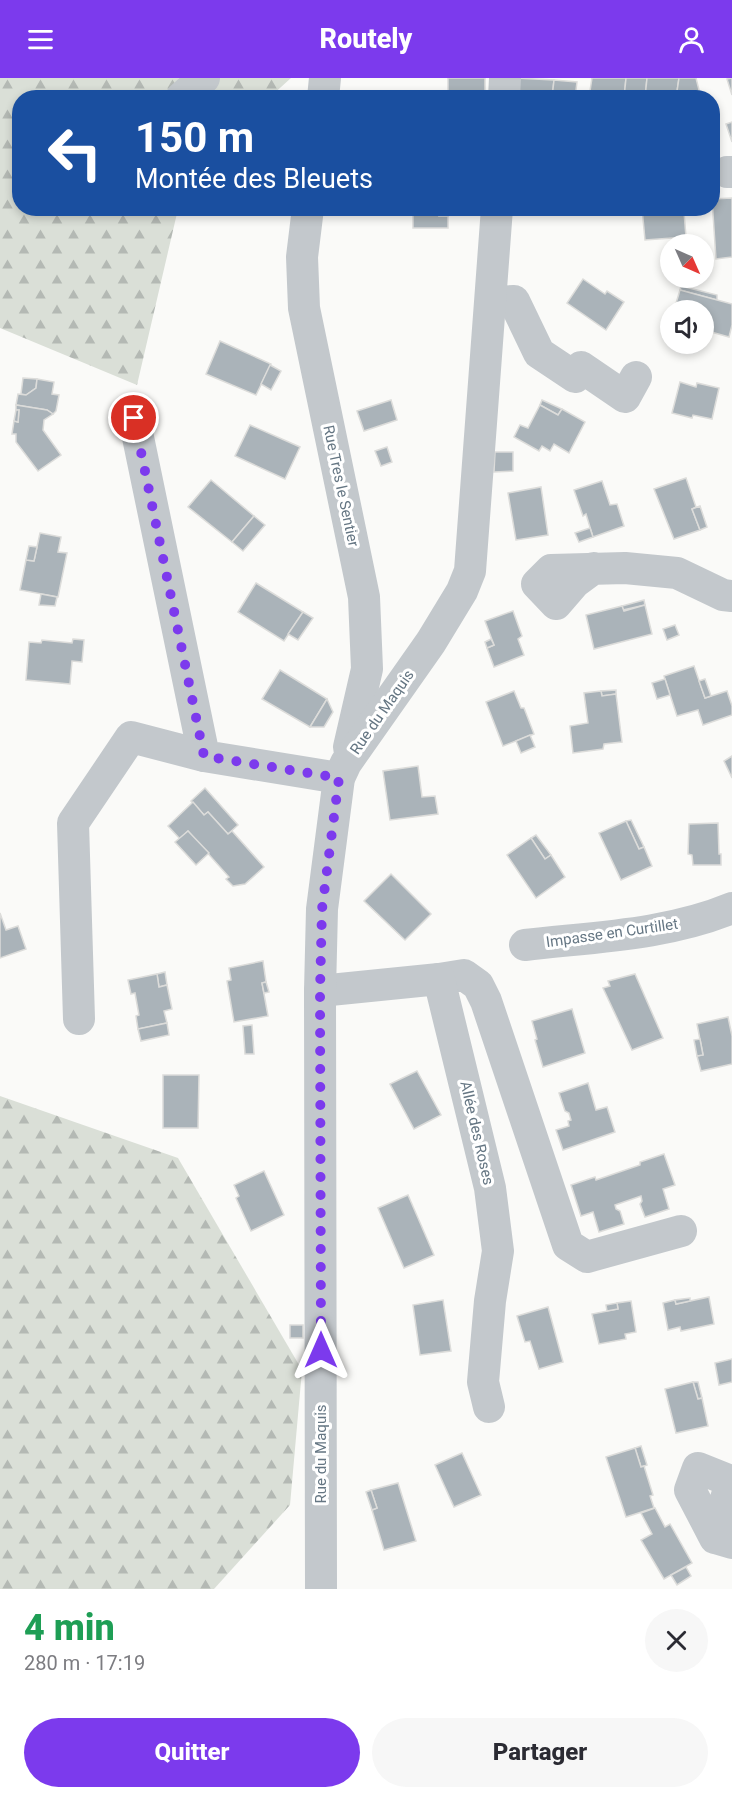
<!DOCTYPE html>
<html lang="fr">
<meta charset="utf-8">
<style>
body{margin:0;font-family:Roboto,sans-serif;background:#f7f7f7;color:#2b2b33;height:100vh;display:flex;flex-direction:column;font-size:22px;white-space:nowrap}
*{box-sizing:border-box;margin:0}
p{font-size:20px;color:#7c7c81}
.icon{flex:none;width:33px;height:33px;fill:none;stroke:currentColor;stroke-width:2;stroke-linecap:round;stroke-linejoin:round}
.map{position:relative;height:1511px;overflow:hidden}
.sheet{display:flex;flex-direction:column;background:#fff;flex:1}
.sheet>*{flex:none}
.top-card{position:absolute;left:12px;top:12px;width:708px;height:126px;border-radius:24px;box-shadow:0 3px 9px #0003;background:#1a4fa0;color:#fff;overflow:hidden}
.needle{width:39px;rotate:135deg}
.controls{position:absolute;left:660px;top:156px;display:grid;gap:12px}
.controls a{display:grid;place-items:center;width:54px;height:54px;border-radius:50%;background:#fff;box-shadow:0 3px 9px #0003;font-size:30px}
.pin{position:absolute;display:grid;place-items:center;width:51px;height:51px;color:#fff;margin:-26px;border:3px solid #fff;border-radius:50%;box-shadow:0 2px 6px #0007}
.me{position:absolute;width:66px;margin:-33px;rotate:0deg;stroke-linejoin:round;filter:drop-shadow(0 0 4px #0008)}
.turn{display:flex;align-items:center;gap:21px;height:126px;padding:0 24px;font-size:27px}
.turn .icon{width:78px;height:78px;stroke-width:2.5}
.turn b{display:block;font-size:42px;line-height:51px}
.round{display:grid;place-items:center;flex:none;width:63px;height:63px;border-radius:32px;background:#f7f7f7}
.summary{display:flex;align-items:center;justify-content:space-between;height:102px;padding:0 24px}
h1{font-size:36px;font-weight:800;line-height:45px;color:#1e9e55}
.cta{display:flex;gap:12px;margin-top:auto;padding:12px 24px}
.cta a{flex:1;height:69px;border-radius:36px;background:#7c3aed;color:#fff;font-size:24px;font-weight:800;line-height:69px;text-align:center}
.cta a+a{background:#f7f7f7;color:#2b2b33}
header{display:flex;justify-content:space-between;align-items:center;height:78px;padding:0 24px;background:#7c3aed;color:#fff;font-size:27px;font-weight:800}
.map>svg:first-child{display:block}
</style>
<header><svg class="icon" aria-label="menu" viewBox="0 0 24 24"><path d="M4 6h16M4 12h16M4 18h16"/></svg>Routely<svg class="icon" aria-label="person" viewBox="0 0 24 24"><circle cx="12" cy="8" r="4"/><path d="M4 21q1-7 8-7t8 7"/></svg></header>
<div class="map">
<svg width="732" height="1511" viewBox="0 0 732 1511">
<defs>
<pattern id="forest-firs" width="22" height="20" patternUnits="userSpaceOnUse" patternTransform="scale(1.5)"><rect width="22" height="20" fill="#dadfd7"/><path d="M5 1l3.5 6h-7zM16 11l3.5 6h-7z" fill="#b4b9b4"/></pattern>
</defs>
<rect width="100%" height="100%" fill="#fafaf8"/>
<g fill="url(#forest-firs)">
<path d="M0 0H291L270 19 20 20V130L178 131 137 307 0 250Z"/>
<path d="M0 1018 178 1080 302 1292 290 1427 214 1511H0Z"/>
</g>
<g fill="#aab3b9" stroke="#dcdcda" stroke-width="1.5">
<rect x="448" y="0" width="37" height="20"/>
<path d="M515 0 554 2 552 20H514Z"/>
<path d="M592 0H626L624 20H605V15L590 13Z"/>
<path d="M626 0H647L645 20H624Z"/>
<path d="M647 0H679L676 20H645Z"/>
<path d="M679 0H696L701 20H676Z"/>
<path d="M732 0V17L727 1Z"/>
<path d="M554 2 577 4 575 20H552Z"/>
<path d="M732 44V64L726 46Z"/>
<path d="M732 120V179L716 181 712 121Z"/>
<path d="M413 130H439V138H448V150H413Z"/>
<rect x="439" y="130" width="9" height="8"/>
<path d="M642 130H671V134H684L686 159 645 162Z"/>
<path d="M583 201 605 216 607 213 624 224 606 252 567 225Z"/>
<path d="M681 208 717 217V222L680 212Z"/>
<path d="M680 212 732 226V247L729 259 704 252V232H674Z"/>
<path d="M220 263 271 286 256 317 206 296Z"/>
<path d="M270 287 281 293 271 312 261 306Z"/>
<path d="M23 300 37 301 36 310 26 317 21 316Z"/>
<path d="M37 301 54 304 52 316 59 317 56 333 53 336 47 332 16 327 18 316 26 317 36 310Z"/>
<path d="M680 304 696 309 697 305 719 310 712 341 693 337 692 340 672 335Z"/>
<path d="M391 322 397 342 364 353 357 333Z"/>
<path d="M542 322 562 331 558 337 540 327Z"/>
<path d="M16 327 47 332 53 336 44 342 43 352 61 377 38 393 16 364V356H12L14 343 18 344 19 332H16Z"/>
<path d="M540 327 558 337 562 331 585 344 569 375 554 366 550 373 542 368 539 373 514 359 520 347 528 350Z"/>
<path d="M16 332H19L18 344 14 343Z"/>
<path d="M250 347 300 369 285 401 235 378Z"/>
<path d="M387 369 392 384 381 388 375 373Z"/>
<path d="M495 374H513V393L494 394Z"/>
<path d="M686 400 696 429 692 431 700 452 674 461 654 411Z"/>
<path d="M211 402 254 438 232 464 188 429Z"/>
<path d="M602 403 610 427 617 426 624 448 593 459 586 436 583 438 574 412Z"/>
<path d="M541 409 548 457 516 462 508 415Z"/>
<path d="M700 428 707 449 700 452 692 431Z"/>
<path d="M254 438 265 447 243 473 232 464Z"/>
<path d="M590 450 593 459 579 464 575 455Z"/>
<path d="M40 455 61 459 58 474 67 475 58 519 20 512 26 482 34 483Z"/>
<path d="M29 468 37 469 34 483 26 482Z"/>
<path d="M256 505 303 534 284 563 238 534Z"/>
<path d="M41 516 57 519 55 528 39 527Z"/>
<path d="M644 522 645 527 623 532 622 528Z"/>
<path d="M645 527 652 556 594 571 586 537 622 528 624 533Z"/>
<path d="M513 533 522 558 518 561 524 577 494 589 487 570 494 567 485 543Z"/>
<path d="M303 534 313 540 298 562 288 556Z"/>
<path d="M675 547 679 557 667 562 663 551Z"/>
<path d="M73 561 84 562 82 584 72 583 70 606 26 602 29 564 41 565 42 562 72 565Z"/>
<path d="M491 561 494 567 487 570 485 564Z"/>
<path d="M694 588 705 620 727 613 732 628V637L703 647 698 632 677 638 664 598Z"/>
<path d="M280 592 327 621 310 649 262 621Z"/>
<path d="M665 601 670 617 657 621 652 605Z"/>
<path d="M705 601 711 618 705 620 699 603Z"/>
<path d="M616 612V616L602 618 601 613Z"/>
<path d="M514 613 521 630H524L534 656 503 668 486 624Z"/>
<path d="M601 613 602 618 616 616 622 664 604 666 603 671 573 675 570 648 588 645 584 615Z"/>
<path d="M327 621 333 634 324 649H310Z"/>
<path d="M530 657 535 669 521 675 516 663Z"/>
<path d="M732 678V700L724 683Z"/>
<path d="M418 688 422 719 435 718 438 736 390 742 383 693Z"/>
<path d="M205 710 238 747 228 756 208 734 204 737 191 723Z"/>
<path d="M193 724 204 737 208 734 228 756 232 753 264 789 245 806 233 808 226 801 229 799 188 753 180 761 168 748Z"/>
<path d="M631 742 644 769 639 771 626 743Z"/>
<path d="M626 743 639 771 644 769 652 788 621 802 599 755Z"/>
<path d="M718 745 719 776H721V787H693L692 777 688 776 689 746Z"/>
<path d="M188 753 209 775 196 787 175 764Z"/>
<path d="M536 757 551 777 545 781 531 760Z"/>
<path d="M531 760 545 781 551 777 565 799 536 820 507 777Z"/>
<path d="M391 796 431 836 405 862 364 823Z"/>
<path d="M0 835 6 852 18 848 26 871 0 880Z"/>
<path d="M263 883 266 904 262 905 268 938 234 944 227 903 231 902 229 890Z"/>
<path d="M165 894 167 907 159 909 157 896Z"/>
<path d="M157 896 159 909 167 907 172 931 164 933 167 945 138 951 136 938 139 937 135 915 131 916 128 902Z"/>
<path d="M635 896 663 960 632 972 603 910 610 908 608 903Z"/>
<path d="M266 904 269 914 264 915 262 905Z"/>
<path d="M572 931 585 975 543 989 535 962 537 961 532 943Z"/>
<path d="M728 939 732 958V986L701 993 697 978 703 977 697 946Z"/>
<path d="M167 945 169 957 141 963 138 951Z"/>
<path d="M252 947 254 976H245L243 948Z"/>
<path d="M700 961 703 977 697 978 694 962Z"/>
<path d="M417 993 441 1037 414 1051 390 1006Z"/>
<path d="M163 997H199L198 1050H163Z"/>
<path d="M588 1005 596 1032 607 1029 615 1054 563 1072 556 1052 569 1048 568 1043 571 1042 569 1035 565 1033 559 1015Z"/>
<path d="M664 1076 675 1107 663 1111 669 1131 645 1139 640 1126 642 1123 641 1118 615 1127 616 1131 620 1133 624 1146 599 1154 593 1134 581 1138 571 1107 595 1099 596 1102 640 1087V1084Z"/>
<path d="M264 1093 284 1137 251 1153 236 1120 239 1118 234 1107Z"/>
<path d="M408 1117 434 1177 404 1190 378 1130Z"/>
<path d="M709 1219 714 1246 681 1253 680 1249 668 1252 663 1225 675 1222 676 1226Z"/>
<path d="M690 1220V1223L676 1226 675 1222Z"/>
<path d="M443 1222 451 1273 420 1277 413 1227Z"/>
<path d="M631 1223 636 1254 625 1256 626 1261 599 1266 592 1236 618 1231 617 1225Z"/>
<path d="M617 1225 618 1231 607 1233 606 1227Z"/>
<path d="M548 1229 563 1284 539 1291 530 1263 525 1264 517 1238Z"/>
<rect x="290" y="1247" width="13" height="13"/>
<path d="M732 1281V1304L719 1307 715 1285Z"/>
<path d="M693 1304H698L702 1320 698 1321Z"/>
<path d="M693 1304 698 1321 702 1320 708 1348 676 1355 665 1311Z"/>
<path d="M641 1368 647 1387 641 1389 635 1370Z"/>
<path d="M635 1370 641 1389 644 1388 653 1417 650 1418 654 1430 626 1439 606 1379Z"/>
<path d="M462 1375 481 1417 454 1429 435 1387Z"/>
<path d="M398 1405 416 1463 384 1472 372 1432 377 1430 371 1412Z"/>
<path d="M371 1412 377 1430 372 1432 366 1414Z"/>
<path d="M655 1430 665 1449 670 1446 692 1485 664 1501 641 1462 652 1456 641 1435Z"/>
<path d="M686 1489 691 1498 677 1507 671 1497Z"/>
</g>
<g fill="none" stroke-linecap="round" stroke-linejoin="round">
<g stroke="#c3c8cc" stroke-width="32">
<path d="M181 20 204 0"/>
<path d="M323 20 325 0"/>
<path d="M504 20 505 0"/>
<path d="M727 94H732"/>
<path d="M308 130 302 179 304 230 364 519 367 591 349 669"/>
<path d="M491 224 514 223 539 275 575 299 581 289 625 319 636 299"/>
<path d="M134 340 204 678 339 700"/>
<path d="M594 490 575 504 556 526 537 506 551 492 625 490 677 495 723 517 732 518"/>
<path d="M525 867C594 859 667 857 732 830"/>
<path d="M439 901 464 897 478 907 486 923 568 1167 587 1179 681 1153"/>
<path d="M320 913 439 901 490 1110 498 1173 490 1223 483 1304 489 1329"/>
<path d="M79 941 73 745 131 659 204 678"/>
<path d="M715 1460 731 1403 698 1390 690 1412 715 1460 732 1465"/>
<path d="M321 1511 320 913 322 831 339 700 346 685 431 564 462 513 470 493 497 130"/>
</g>
</g>
<g fill="none" stroke-linecap="round" stroke-linejoin="round">
<path stroke="#7c3aed" stroke-width="10" stroke-dasharray="0 18" d="M134 340 204 678 339 700 322 831 320 913 321 1272"/>
</g>
<g text-anchor="middle" stroke-width="6" stroke-linejoin="round" paint-order="stroke">
<g font-size="15" fill="#657683" stroke="#fff">
<text transform="translate(341 408) rotate(78)" y="5">Rue Tres le Sentier</text>
<text transform="translate(382 634) rotate(-55)" y="5">Rue du Maquis</text>
<text transform="translate(612 855) rotate(-8)" y="5">Impasse en Curtillet</text>
<text transform="translate(477 1055) rotate(77)" y="5">Allée des Roses</text>
<text transform="translate(321 1376) rotate(-90)" y="5">Rue du Maquis</text>
</g>
</g>
</svg>
<div class="controls">
<a><svg class="needle" viewBox="-14 -14 28 28"><path d="M0-13l5 13h-10z" fill="#e53935"/><path d="M0 13l5-13h-10z" fill="#7c7c81"/></svg></a>
<a><svg class="icon" aria-label="sound" viewBox="0 0 24 24"><path d="M4 9h4l5-4v14l-5-4H4zM17 9q2 3 0 6"/></svg></a>
</div>
<div class="pin" style="left:134px;top:340px;background:#d93025"><svg class="icon" aria-label="arrive" viewBox="0 0 24 24"><path d="M6 21V4h12l-3 4 3 4H6"/></svg></div>
<svg class="me" style="left:321px;top:1272px" viewBox="-20 -20 40 40"><path d="M0-17L14 15 0 8-14 15z" fill="#7c3aed" stroke="#fff" stroke-width="4"/></svg>
<div class="top-card">
<div class="turn"><svg class="icon" aria-label="left" viewBox="0 0 24 24"><path d="M17 20v-9H6M10 6l-5 5 5 5"/></svg><div><b>150 m</b>Montée des Bleuets</div></div>
</div>
</div>
<section class="sheet">
<div class="summary"><div><h1>4 min</h1><p>280 m · 17:19</p></div><a class="round"><svg class="icon" aria-label="close" viewBox="0 0 24 24"><path d="M6 6l12 12M18 6L6 18"/></svg></a></div>
<div class="cta"><a>Quitter</a><a>Partager</a></div>
</section>
